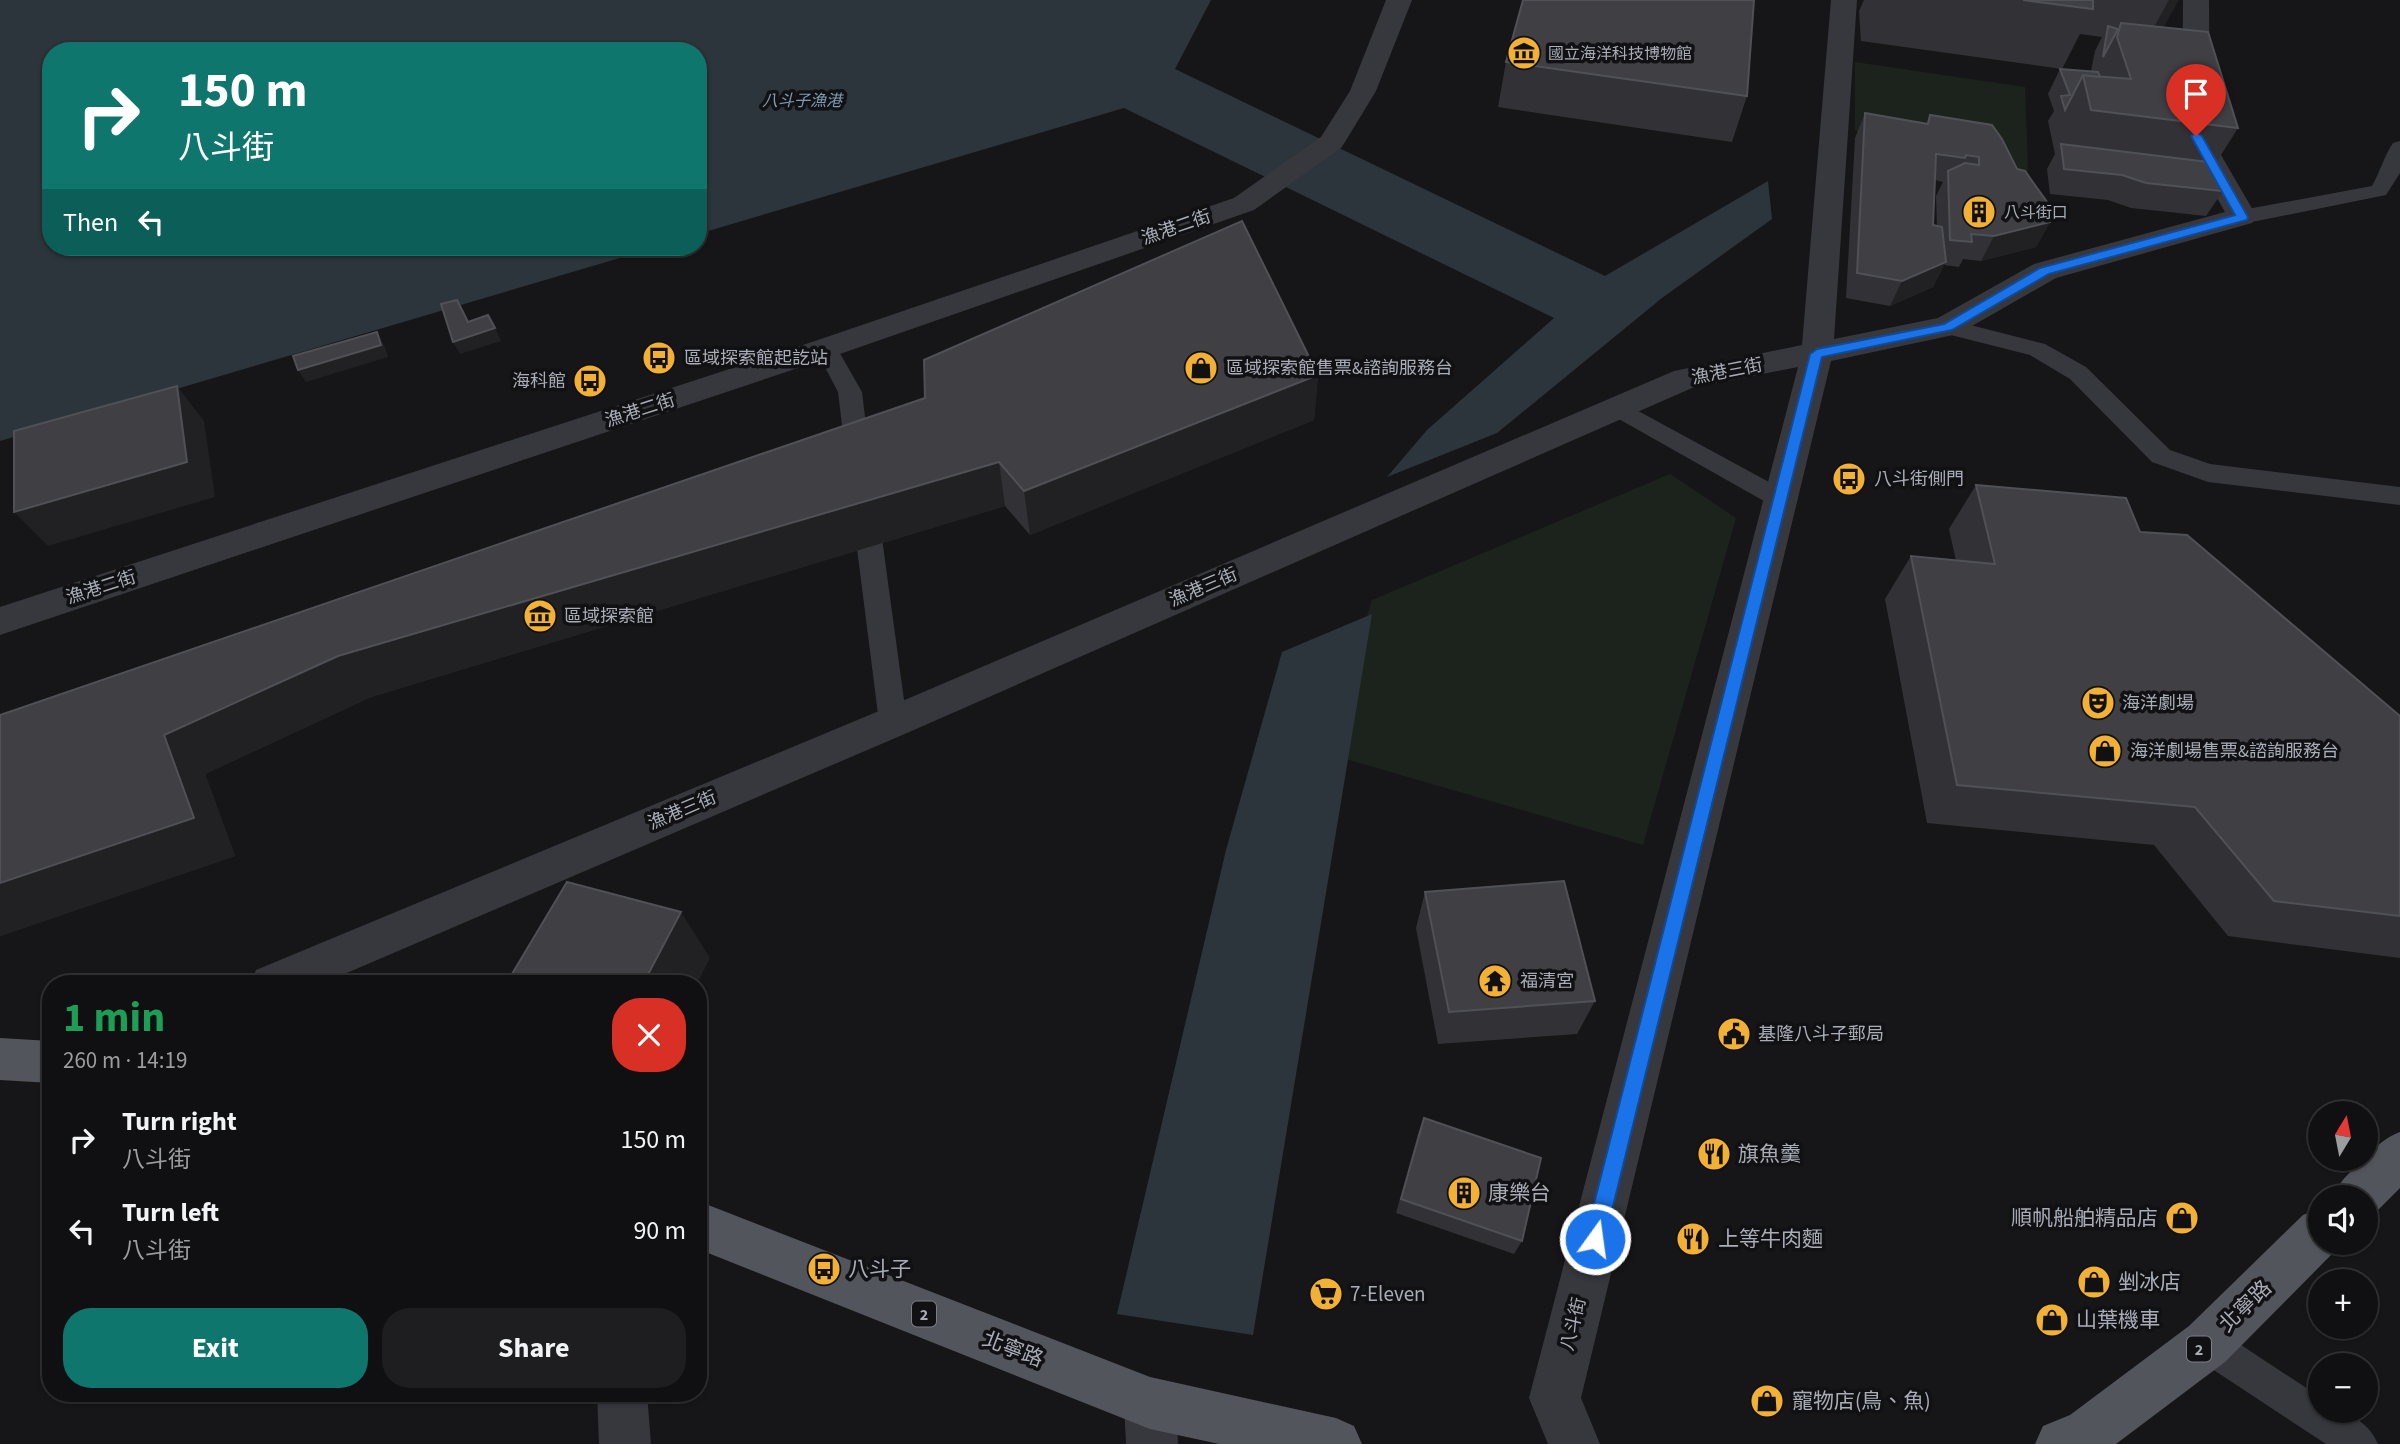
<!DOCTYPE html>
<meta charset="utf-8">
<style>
body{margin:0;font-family:"Source Sans 3","Noto Sans TC",sans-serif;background:#1e1e20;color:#f1f3f6;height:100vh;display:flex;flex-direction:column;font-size:26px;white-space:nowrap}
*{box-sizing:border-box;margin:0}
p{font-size:23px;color:#9c9d9f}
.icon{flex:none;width:38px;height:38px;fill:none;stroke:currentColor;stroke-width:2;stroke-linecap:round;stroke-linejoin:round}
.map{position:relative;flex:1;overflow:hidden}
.side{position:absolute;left:42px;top:975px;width:665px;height:427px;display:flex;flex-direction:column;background:#101012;border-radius:28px;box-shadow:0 2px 5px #0004,0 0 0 2px #303032}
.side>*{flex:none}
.guide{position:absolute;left:42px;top:42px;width:665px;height:214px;border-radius:28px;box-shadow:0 2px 5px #0004,0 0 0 2px #303032;background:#0f766e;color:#fff;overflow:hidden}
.needle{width:46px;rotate:10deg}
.tools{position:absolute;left:2308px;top:1101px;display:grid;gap:14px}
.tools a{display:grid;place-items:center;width:70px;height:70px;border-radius:50%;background:#101012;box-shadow:0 2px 5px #0004,0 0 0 2px #303032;font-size:35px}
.pin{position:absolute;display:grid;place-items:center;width:60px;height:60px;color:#fff;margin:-72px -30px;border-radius:50% 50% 50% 0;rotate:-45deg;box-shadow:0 0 7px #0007}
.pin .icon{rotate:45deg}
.me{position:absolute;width:77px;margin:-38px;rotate:14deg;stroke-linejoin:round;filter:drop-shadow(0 0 5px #0008)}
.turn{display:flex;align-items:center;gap:24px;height:147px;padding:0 21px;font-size:32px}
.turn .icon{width:91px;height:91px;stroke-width:2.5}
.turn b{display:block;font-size:49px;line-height:60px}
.then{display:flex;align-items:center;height:66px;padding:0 21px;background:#0003;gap:14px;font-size:26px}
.round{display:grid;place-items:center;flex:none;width:74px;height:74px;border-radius:28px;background:#1e1e20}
.head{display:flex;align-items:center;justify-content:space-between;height:119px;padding:0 21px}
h1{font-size:42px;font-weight:700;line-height:52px;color:#1e9e55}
.cta{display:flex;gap:14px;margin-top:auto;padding:14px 21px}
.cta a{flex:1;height:80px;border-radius:28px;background:#0f766e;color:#fff;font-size:28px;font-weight:700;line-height:80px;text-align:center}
.cta a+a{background:#1e1e20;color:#f1f3f6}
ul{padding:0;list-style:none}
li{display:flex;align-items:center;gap:21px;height:91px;padding:0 21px}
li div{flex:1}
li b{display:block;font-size:26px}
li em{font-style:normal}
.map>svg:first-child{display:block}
</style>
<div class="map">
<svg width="2400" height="1444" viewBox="0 0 2400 1444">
<rect width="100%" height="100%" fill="#161618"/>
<g fill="#1c231d">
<path d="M1855 62 2025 87 2028 172 1995 166 1981 148 1855 131Z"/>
<path d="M1670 474 1736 518 1643 845 1325 753 1372 600Z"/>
</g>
<g fill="#2c353c">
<path d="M0 0H1211L1175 69 1605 276 1768 181 1772 219 1662 298 1497 433 1387 477 1427 430 1554 318 1124 108 698 234V51H51V247H657L0 441Z"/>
<path d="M1372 614 1253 1335 1117 1314 1226 850 1282 652Z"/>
</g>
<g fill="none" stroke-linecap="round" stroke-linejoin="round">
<g fill="#37383d" fill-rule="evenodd">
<path d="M2400 141V173L2386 195 2242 224 2235 222 2231 217 2235 212 2242 210 2372 186C2380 172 2384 156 2393 143Z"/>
<path d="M1947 319 2045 344 2086 367 2170 450 2210 464 2400 487V505L2208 482 2152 462 2070 379 2030 355 1939 332 1936 327 1939 322Z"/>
<path d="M826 340 834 343 862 392 870 458 867 464 858 467 849 464 846 458 838 392 815 348 818 343Z"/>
<path d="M1618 400 1789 493 1792 499 1789 505 1780 508 1771 505 1610 414 1606 408 1610 402Z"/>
<path d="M865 500 874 502 878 509 907 722 903 730 893 733 883 730 879 722 852 509 856 502Z"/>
<path d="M2207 1326 2220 1331 2320 1397V1410C2345 1410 2368 1420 2378 1444H2326L2194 1357 2189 1344 2194 1331Z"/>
</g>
<g fill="#37383d" fill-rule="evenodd">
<path d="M1386 0H1412L1376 91 1345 142 1341 148 1254 210 837 355 0 635V607L815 341 1234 198 1321 137 1350 91Z"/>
<path d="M1831 0H1857L1834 339 1938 318 2034 264 2225 212 2182 136 2183 0H2209L2210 136 2257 217 2252 223 2056 278 1958 334 1831 361 1581 1398 1600 1444H1548L1529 1398 1798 367 1692 388 907 733 321 984H250L256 970 879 711 1674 371 1802 345Z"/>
<path d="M1150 1377 1168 1385 1176 1403 1178 1444H1126L1124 1403 1132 1385Z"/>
<path d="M597 1393H647L651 1444H599Z"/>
</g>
<g fill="#53555c" fill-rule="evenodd">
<path d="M0 1038 51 1041V1083L0 1080Z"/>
<path d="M2400 1132V1188L2374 1214 2366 1217V1197H2333C2342 1177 2351 1172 2365 1158 2377 1147 2382 1139 2400 1132Z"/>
<path d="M698 1201 1150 1377 1336 1418 1354 1426 1362 1444H1219L1150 1429 698 1249Z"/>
<path d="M2320 1208V1242H2340L2337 1249 2225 1362 2116 1444H2035L2043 1426 2070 1415 2189 1326 2303 1215Z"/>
</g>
</g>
<g fill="#323236" fill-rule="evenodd">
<path d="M1864 0H2169L2164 27 2238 128 2216 163 2223 191 2206 216 2131 208 2108 200 2050 194 2047 169 2055 154 2048 121 2054 111 2048 94 2060 69 2091 71 2095 51 2102 37 2080 34 2062 69 1861 41 1859 11Z"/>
<path d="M1506 62 1747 96 1732 142 1498 107Z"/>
<path d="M1865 113 1926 124 1930 115 2017 169 2050 222 2036 247 1981 261 1963 259 1959 267 1944 265 1933 287 1890 306 1846 298 1855 138ZM1935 180 1943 182 1936 196 1937 226 1933 225Z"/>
<path d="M1318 375 1314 420 1030 535 1005 506 371 697 205 774 235 856 0 936V715Z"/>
<path d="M1976 485 2140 532 2400 716V958L2228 936 2154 845 1927 823 1885 599 1911 556 1956 561 1949 529Z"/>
<path d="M1425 892 1595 1001 1577 1034 1438 1044 1416 928Z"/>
<path d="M1424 1118 1522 1241 1514 1254 1396 1213 1418 1134Z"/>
</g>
<g fill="#212124">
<path d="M2169 0H2179L2156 41 2145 43Z"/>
<path d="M2050 222 2036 247 1981 261 1994 236Z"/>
<path d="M1946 262 1933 287 1890 306 1902 281Z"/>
<path d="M495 328 501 341 460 354 453 342Z"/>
<path d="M377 332 384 345 388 357 306 382 298 370Z"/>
<path d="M1318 375 1314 420 1030 535 1024 491Z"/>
<path d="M177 386 204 421 215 497 48 546 14 512Z"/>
<path d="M999 462 1005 506 371 697 205 774 235 856 0 936V883L164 735 338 656Z"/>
<path d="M681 912 710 958 697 984H643Z"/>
</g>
<g fill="#3f3f44" stroke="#4f5156" stroke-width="2">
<path d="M1523 0H1754L1747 96 1506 62Z"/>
<path d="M2023 0H2093V9Z"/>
<path d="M2121 23 2208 32 2238 128 2091 110 2083 75 2131 79 2117 37Z"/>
<path d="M2108 26 2118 29 2103 57Z"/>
<path d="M2060 69 2098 72 2100 77 2083 75 2065 110 2061 96 2070 95Z"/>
<path d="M1865 113 1928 124 1930 115 1992 125 2002 139 2017 169 2025 171 2047 202 2050 222 1994 236 1971 234 1972 242 1950 240 1948 171 1965 163 1979 165V157L1966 155 1965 158 1936 154 1933 225 1942 227 1946 262 1902 281 1857 273Z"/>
<path d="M2061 144 2216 163 2223 191 2146 183 2122 175 2064 169Z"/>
<path d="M1242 221 1318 375 1024 491 999 462 338 656 164 735 194 818 0 883V715L925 398 924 360Z"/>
<path d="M457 300 468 322 488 315 495 328 453 342 441 304Z"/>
<path d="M377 332 381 345 298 370 293 356Z"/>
<path d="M177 386 187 462 14 512V431Z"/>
<path d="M1976 485 2126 498 2140 532 2187 535 2400 716V916L2274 901 2195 807 1957 785 1911 556 1995 564Z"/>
<path d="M1564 881 1595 1001 1449 1012 1425 892Z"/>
<path d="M567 882 681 912 643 984H506Z"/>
<path d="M1424 1118 1541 1158 1522 1241 1401 1199Z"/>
</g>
<path fill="#1a73e8" stroke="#114b97" stroke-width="2" d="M2196 132 2202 136 2248 217 2247 220 2049 274 1952 330 1822 357 1605 1239 1602 1246 1595 1249 1588 1246 1585 1239 1810 354 1817 349 1944 324 2040 268 2235 215 2191 136Z"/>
<defs>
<symbol id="museum-disc" viewBox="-11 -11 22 22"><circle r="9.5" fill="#f2b134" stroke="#111113"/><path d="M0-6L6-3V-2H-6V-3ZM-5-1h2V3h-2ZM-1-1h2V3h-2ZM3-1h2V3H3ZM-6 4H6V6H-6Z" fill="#111"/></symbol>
<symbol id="building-disc" viewBox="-11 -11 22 22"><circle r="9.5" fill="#f2b134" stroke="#111113"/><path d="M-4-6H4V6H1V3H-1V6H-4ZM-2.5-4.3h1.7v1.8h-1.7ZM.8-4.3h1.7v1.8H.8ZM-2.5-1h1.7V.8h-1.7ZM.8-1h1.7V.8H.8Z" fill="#111"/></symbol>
<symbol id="bus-disc" viewBox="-11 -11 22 22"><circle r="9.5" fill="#f2b134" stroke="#111113"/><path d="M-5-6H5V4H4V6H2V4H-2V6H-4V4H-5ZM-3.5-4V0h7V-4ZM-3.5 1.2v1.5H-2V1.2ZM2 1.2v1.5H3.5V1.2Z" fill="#111"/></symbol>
<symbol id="shop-disc" viewBox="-11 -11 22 22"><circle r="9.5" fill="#f2b134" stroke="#111113"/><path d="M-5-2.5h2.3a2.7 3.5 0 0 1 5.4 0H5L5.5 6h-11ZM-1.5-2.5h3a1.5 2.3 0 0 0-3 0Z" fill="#111"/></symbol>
<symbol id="theatre-disc" viewBox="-11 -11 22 22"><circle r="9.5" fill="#f2b134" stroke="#111113"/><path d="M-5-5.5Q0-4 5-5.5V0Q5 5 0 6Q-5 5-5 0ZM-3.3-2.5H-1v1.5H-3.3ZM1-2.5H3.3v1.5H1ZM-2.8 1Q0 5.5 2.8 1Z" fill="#111"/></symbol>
<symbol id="temple-disc" viewBox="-11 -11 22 22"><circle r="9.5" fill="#f2b134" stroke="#111113"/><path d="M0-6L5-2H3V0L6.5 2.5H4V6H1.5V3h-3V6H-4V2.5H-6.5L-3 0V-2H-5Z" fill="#111"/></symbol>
<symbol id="civic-disc" viewBox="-11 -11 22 22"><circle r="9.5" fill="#f2b134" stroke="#111113"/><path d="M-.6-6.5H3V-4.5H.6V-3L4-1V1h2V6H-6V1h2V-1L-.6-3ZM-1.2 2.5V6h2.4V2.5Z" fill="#111"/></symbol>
<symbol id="restaurant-disc" viewBox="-11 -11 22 22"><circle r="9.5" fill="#f2b134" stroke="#111113"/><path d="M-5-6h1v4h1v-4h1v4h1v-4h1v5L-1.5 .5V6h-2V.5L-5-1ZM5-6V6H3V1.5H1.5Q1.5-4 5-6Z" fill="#111"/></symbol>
<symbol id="supermarket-disc" viewBox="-11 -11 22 22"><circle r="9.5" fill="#f2b134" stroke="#111113"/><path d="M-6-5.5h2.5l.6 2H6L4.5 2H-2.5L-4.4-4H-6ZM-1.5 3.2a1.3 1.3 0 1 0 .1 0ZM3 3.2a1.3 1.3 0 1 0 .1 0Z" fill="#111"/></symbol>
</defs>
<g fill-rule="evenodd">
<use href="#museum-disc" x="1505" y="34" width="38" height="38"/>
<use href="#building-disc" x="1960" y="193" width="38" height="38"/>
<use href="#bus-disc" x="640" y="339" width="38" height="38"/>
<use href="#shop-disc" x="1182" y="349" width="38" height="38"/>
<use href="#bus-disc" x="571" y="362" width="38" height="38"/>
<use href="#bus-disc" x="1830" y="460" width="38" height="38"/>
<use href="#museum-disc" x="521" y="597" width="38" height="38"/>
<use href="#theatre-disc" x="2079" y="684" width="38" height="38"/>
<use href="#shop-disc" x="2086" y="732" width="38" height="38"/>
<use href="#temple-disc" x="1476" y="962" width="38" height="38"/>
<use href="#civic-disc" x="1715" y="1015" width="38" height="38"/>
<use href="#restaurant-disc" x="1695" y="1135" width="38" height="38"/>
<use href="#building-disc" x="1445" y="1174" width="38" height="38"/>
<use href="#shop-disc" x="2163" y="1199" width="38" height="38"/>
<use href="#restaurant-disc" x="1674" y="1220" width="38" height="38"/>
<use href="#bus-disc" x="805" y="1250" width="38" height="38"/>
<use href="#shop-disc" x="2075" y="1263" width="38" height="38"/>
<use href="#supermarket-disc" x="1307" y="1275" width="38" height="38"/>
<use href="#shop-disc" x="2033" y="1301" width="38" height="38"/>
<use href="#shop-disc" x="1748" y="1382" width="38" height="38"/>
</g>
<g text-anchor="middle" stroke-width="7" stroke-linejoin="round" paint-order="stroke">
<g font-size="16" fill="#a8adb8" stroke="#111113" text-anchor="start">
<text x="1548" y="59">國立海洋科技博物館</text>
<text x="2004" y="218">八斗街口</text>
</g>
<g font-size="16" font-style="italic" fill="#7f9bb3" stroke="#111113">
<text x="802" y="106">八斗子漁港</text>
</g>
<g fill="#111113" stroke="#7b7e86" stroke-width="2">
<rect x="912" y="1301.5" width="24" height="25" rx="5"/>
<rect x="2187" y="1336.5" width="24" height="25" rx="5"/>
</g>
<g font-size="16" font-weight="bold" fill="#a8adb8">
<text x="924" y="1320">2</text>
<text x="2199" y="1355">2</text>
</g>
<g font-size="18" fill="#a8adb8" stroke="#111113">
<text transform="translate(1176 227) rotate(-19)" y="6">漁港二街</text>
<text transform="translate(1727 371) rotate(-11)" y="6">漁港三街</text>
<text transform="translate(640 410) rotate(-18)" y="6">漁港二街</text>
<text transform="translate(101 587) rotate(-18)" y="6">漁港二街</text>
<text transform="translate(1203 587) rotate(-23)" y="6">漁港三街</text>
<text transform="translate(682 810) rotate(-23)" y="6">漁港三街</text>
<text transform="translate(1573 1324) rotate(-76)" y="6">八斗街</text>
</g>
<g font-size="18" fill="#a8adb8" stroke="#111113" text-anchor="start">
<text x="684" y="364">區域探索館起訖站</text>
<text x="1226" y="374">區域探索館售票&amp;諮詢服務台</text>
<text x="566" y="387" text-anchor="end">海科館</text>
<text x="1874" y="485">八斗街側門</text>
<text x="564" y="622">區域探索館</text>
<text x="2122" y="709">海洋劇場</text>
<text x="2130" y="757">海洋劇場售票&amp;諮詢服務台</text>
<text x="1520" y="987">福清宮</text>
<text x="1758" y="1040">基隆八斗子郵局</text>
</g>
<g font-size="21" fill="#a8adb8" stroke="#111113" text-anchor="start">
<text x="1738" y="1161">旗魚羹</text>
<text x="1488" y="1200">康樂台</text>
<text x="2158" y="1225" text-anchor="end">順帆船舶精品店</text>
<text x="1718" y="1246">上等牛肉麵</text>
<text x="848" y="1276">八斗子</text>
<text x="2118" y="1289">剉冰店</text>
<text x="1350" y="1301">7-Eleven</text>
<text x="2076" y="1327">山葉機車</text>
<text x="1792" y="1408">寵物店(鳥、魚)</text>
</g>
<g font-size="21" fill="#a8adb8" stroke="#111113">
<text transform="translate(2245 1306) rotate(-44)" y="7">北寧路</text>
<text transform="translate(1013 1349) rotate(21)" y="7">北寧路</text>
</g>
</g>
</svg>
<div class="tools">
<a><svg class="needle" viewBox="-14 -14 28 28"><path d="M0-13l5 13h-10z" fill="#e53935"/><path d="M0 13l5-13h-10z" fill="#9c9d9f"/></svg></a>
<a><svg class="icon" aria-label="sound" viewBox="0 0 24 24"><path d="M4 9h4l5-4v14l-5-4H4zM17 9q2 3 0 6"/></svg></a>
<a>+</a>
<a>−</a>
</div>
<div class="pin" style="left:2196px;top:136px;background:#d93025"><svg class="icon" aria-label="arrive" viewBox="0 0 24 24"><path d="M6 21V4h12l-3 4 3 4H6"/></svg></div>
<svg class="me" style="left:1595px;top:1239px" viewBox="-20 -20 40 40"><circle r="17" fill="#1a73e8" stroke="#fff" stroke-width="3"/><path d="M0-11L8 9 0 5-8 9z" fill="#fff"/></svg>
<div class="guide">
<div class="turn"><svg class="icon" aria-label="right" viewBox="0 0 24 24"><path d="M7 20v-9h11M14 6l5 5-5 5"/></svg><div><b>150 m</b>八斗街</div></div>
<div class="then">Then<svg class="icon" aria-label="left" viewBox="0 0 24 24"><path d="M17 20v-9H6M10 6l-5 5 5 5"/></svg></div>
</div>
<section class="side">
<div class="head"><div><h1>1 min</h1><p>260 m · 14:19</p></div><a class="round" style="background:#d93025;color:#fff"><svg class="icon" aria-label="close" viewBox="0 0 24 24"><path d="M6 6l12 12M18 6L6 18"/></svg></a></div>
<ul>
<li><svg class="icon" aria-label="right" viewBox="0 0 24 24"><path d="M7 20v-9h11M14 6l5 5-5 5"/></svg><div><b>Turn right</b><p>八斗街</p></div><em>150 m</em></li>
<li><svg class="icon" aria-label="left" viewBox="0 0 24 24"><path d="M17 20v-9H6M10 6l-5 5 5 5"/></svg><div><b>Turn left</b><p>八斗街</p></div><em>90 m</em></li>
</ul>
<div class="cta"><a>Exit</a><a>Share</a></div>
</section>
</div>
